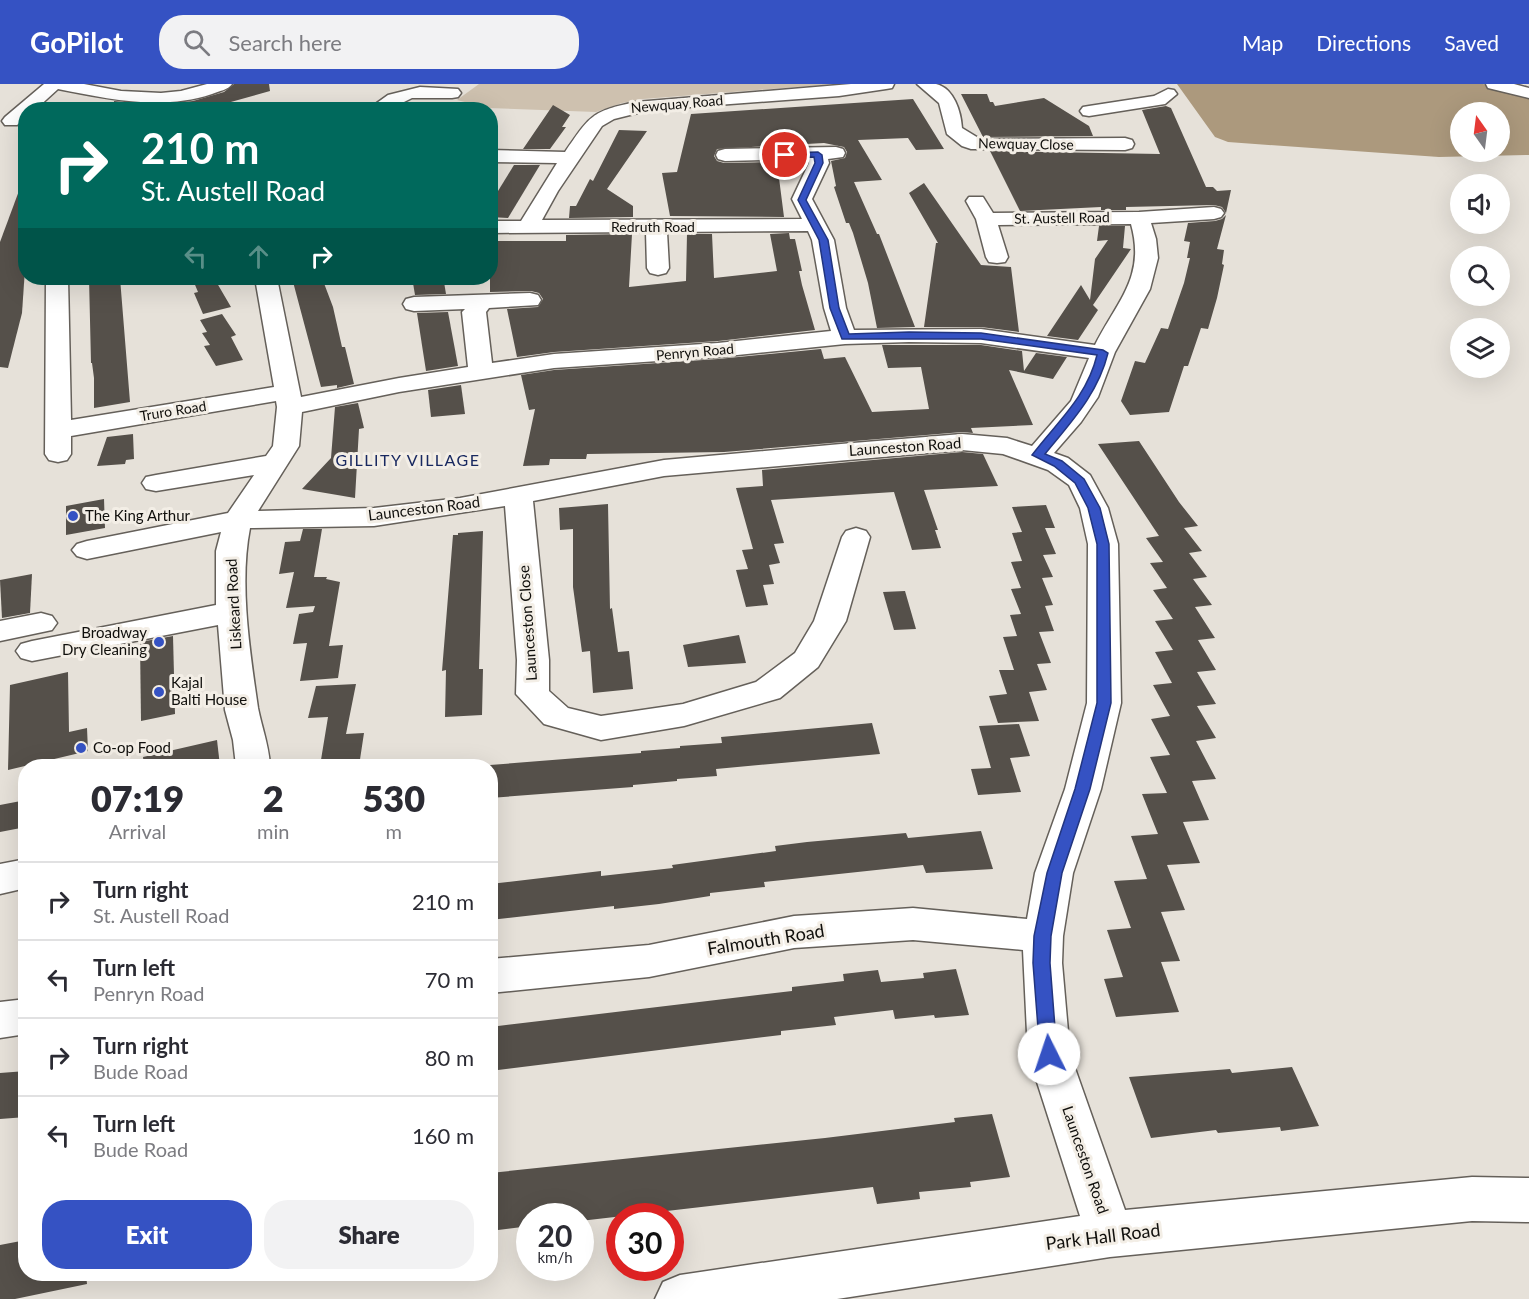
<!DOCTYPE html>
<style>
body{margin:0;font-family:Lato,sans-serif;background:#f2f2f3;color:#2b2b33;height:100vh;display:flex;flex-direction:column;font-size:22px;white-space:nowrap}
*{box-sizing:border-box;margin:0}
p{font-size:20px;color:#7c7c81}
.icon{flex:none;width:33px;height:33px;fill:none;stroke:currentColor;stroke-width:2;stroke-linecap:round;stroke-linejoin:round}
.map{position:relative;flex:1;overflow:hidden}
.side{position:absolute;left:18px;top:675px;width:480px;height:522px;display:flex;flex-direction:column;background:#fff;border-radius:24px;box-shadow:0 6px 24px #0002}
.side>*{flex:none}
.top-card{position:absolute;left:18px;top:18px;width:480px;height:183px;border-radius:24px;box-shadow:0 6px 24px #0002;background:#00695c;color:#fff;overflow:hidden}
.needle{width:39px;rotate:346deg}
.controls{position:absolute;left:1450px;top:18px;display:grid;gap:12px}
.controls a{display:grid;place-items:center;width:60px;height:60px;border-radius:50%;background:#fff;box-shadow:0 6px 24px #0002;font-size:30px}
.speed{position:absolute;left:516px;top:1119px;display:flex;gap:12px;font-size:30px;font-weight:700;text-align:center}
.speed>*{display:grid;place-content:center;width:78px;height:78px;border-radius:50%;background:#fff;box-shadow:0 6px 24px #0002;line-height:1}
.speed small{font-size:15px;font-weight:400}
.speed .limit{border:9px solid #d22;background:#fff;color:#111}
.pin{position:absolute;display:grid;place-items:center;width:51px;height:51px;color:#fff;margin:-26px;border:3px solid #fff;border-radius:50%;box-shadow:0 2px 6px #0007}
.me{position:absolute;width:66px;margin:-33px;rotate:356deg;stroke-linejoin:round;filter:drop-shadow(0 0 4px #0008)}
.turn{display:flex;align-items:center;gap:21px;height:126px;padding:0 24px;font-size:27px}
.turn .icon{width:78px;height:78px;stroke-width:2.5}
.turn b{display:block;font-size:42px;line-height:51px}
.lanes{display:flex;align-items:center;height:57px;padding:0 24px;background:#0003;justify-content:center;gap:30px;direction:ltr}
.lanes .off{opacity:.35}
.eta{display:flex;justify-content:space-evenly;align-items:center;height:102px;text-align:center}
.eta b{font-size:36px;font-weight:800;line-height:42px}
.cta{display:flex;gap:12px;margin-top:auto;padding:12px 24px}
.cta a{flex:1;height:69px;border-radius:24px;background:#3552c3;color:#fff;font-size:24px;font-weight:800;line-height:69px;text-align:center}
.cta a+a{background:#f2f2f3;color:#2b2b33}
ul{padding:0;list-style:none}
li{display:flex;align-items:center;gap:18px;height:78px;padding:0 24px;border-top:2px solid #e1e1e2}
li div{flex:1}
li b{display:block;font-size:22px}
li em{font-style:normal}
header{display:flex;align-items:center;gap:36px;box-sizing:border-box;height:84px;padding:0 30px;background:#3552c3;color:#fff}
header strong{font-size:28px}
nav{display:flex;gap:33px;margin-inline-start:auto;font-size:21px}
.search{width:420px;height:54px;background:#f2f2f3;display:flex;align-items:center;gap:15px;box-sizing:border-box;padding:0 21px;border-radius:24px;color:#7c7c81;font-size:22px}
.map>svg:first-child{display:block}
</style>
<header>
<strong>GoPilot</strong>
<div class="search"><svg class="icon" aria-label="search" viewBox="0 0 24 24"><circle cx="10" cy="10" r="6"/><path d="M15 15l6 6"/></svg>Search here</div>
<nav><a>Map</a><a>Directions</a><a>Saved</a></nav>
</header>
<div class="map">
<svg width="1529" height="1215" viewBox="0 0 1529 1215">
<rect width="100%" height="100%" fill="#e6e1d9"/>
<path fill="#cec1af" d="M479 0H835L643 15 622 19 596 28 488 24 457 16Z"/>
<path fill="#ac997d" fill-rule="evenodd" d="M1177 0H1483L1529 11V71L1439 73 1228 58 1215 53ZM1461 28H1500V68H1461Z"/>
<g fill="#55504a">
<path d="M234 0H269L270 7 202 26H115L114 17 154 21 193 17 224 8Z"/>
<path d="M961 10H987L990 18H993L995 22 1044 14 1089 42 1093 52 983 53Z"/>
<path d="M913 15 944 65 916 66 908 54 858 56 882 96 854 98 877 150H879L915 243 877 244 868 199 853 149 849 139H846L834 103 836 102 831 77 845 74 847 68 844 63 824 59 717 65 714 72 717 77 724 79 787 78 792 94H779L784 133 670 132 662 89 677 88 691 30Z"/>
<path d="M553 21 570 31 562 43H566L550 65H523Z"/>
<path d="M1166 22 1171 24 1206 103H1213L1217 107 1231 106 1226 129 1222 123 1214 121 1126 123V126H1101V123L1020 127 990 67 1160 70 1142 26Z"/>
<path d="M619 46 647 47 607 105 633 122V133L569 134 570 122H576L590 95 593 97Z"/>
<path d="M514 81H540L508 134 490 133V120Z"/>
<path d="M23 96H26V170L22 229 8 284 0 283V158Z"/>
<path d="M924 99 981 181 1011 183 1019 248 981 243H924L936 159H938L909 109Z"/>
<path d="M1226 131 1217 165 1224 166 1222 180 1224 181 1217 214 1208 245 1201 244 1188 282H1184L1169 328 1130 331 1121 317 1135 277 1145 279 1161 244 1168 245 1184 199 1190 174H1187L1190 158 1184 157 1188 139 1215 137 1222 135Z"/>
<path d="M1099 142H1125L1123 164 1131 165 1093 221 1098 226 1078 256 1047 252 1081 201 1090 216 1095 175 1108 156 1097 157Z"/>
<path d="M789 149 790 155H795L802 187H799L802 201 815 246 718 257 554 268 517 273 507 225 538 223 543 215 539 209 531 207 490 208V167L494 157H566V151L632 150 629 203 686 197 687 150H712L714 194 777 187 770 150Z"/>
<path d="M89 194H120L130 318 94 324V294L92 279H91Z"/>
<path d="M214 194 231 223 203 230 194 209 198 208 193 196Z"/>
<path d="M292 194H322L333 223 342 263H345L354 300 337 304V301L321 303Z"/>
<path d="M444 198 446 210 415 211 413 199Z"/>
<path d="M448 228 458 282 426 287 417 229Z"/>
<path d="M222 230 236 251 231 253 243 276 216 282 204 262 210 261 202 249 207 248 200 236Z"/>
<path d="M882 261H981L1022 267 1024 287 1036 269 1067 273 1053 295 1009 286 1033 341 971 344 973 349 962 348 724 368 587 370 586 375H550L549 381 523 382 535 325 529 326 521 291 554 286 718 275 821 265 824 275 845 273 872 328 929 325 921 283 888 284Z"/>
<path d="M461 301 465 330 431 333 428 306Z"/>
<path d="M358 319 364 344 359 345 355 414 302 405 331 374 335 323Z"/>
<path d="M133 350 134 375 126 376 125 380 97 382 107 353Z"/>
<path d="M1139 357 1179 418 1198 442 1184 444 1202 467 1189 469 1207 493 1193 495 1212 521 1195 523 1215 554 1198 556 1216 586 1197 588 1216 620 1197 622 1216 654 1196 657 1216 695 1192 697 1209 736 1183 738 1200 779 1167 781 1185 826 1161 828 1180 877 1161 878 1179 928 1116 933 1104 895 1123 893 1107 846 1131 844 1114 797 1147 795 1131 752 1158 750 1142 710 1167 709 1150 673 1170 671 1151 635 1170 632 1153 601 1172 599 1155 568 1173 566 1155 537 1173 535 1153 506 1167 504 1150 479 1163 478 1146 454 1159 452 1098 360Z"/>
<path d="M962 368 983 370 998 402 924 406 938 446H935L941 464 912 466 894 408 771 416 784 459 774 460 780 479 769 481 774 500 763 501 768 521 746 523 736 486 748 485 742 466 753 465 736 404 763 402 762 386Z"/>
<path d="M104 415 105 444 66 451V422Z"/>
<path d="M608 420 610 525 612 524 618 568 629 567 633 605 593 609 590 567 582 568 573 503V445L560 446 559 424Z"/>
<path d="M1046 421 1055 444H1045L1056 470 1043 471 1053 493 1042 494 1053 521 1045 522 1054 547 1039 548 1051 579 1037 580 1047 606 1029 608 1039 637 998 639 989 612 1007 610 999 586H1014L1003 553 1017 552 1010 531 1021 530 1011 505 1021 504 1011 478 1022 477 1012 449 1022 448 1012 423Z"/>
<path d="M303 445H322L314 493H327L326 495 340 498 329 562 343 561 338 594 300 597 307 559 293 560 299 530 313 528 315 522 286 524 294 488 279 490 285 458 300 457Z"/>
<path d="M483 447 479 585H483L482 631 445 633 446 586 442 587 453 451H458V449Z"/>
<path d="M32 490 30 529 2 534 0 496Z"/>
<path d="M905 507 916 545 894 546 883 508Z"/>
<path d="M739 551 746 579 688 583 683 561Z"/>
<path d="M173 552 175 630 141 637 140 558Z"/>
<path d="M68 588 69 648 87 644 88 667 8 686 10 601Z"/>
<path d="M356 600 346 650 364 649 359 682H320L328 633 308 634 316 602Z"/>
<path d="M872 639 880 670 716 685 717 692 677 695V697L633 701V703L490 714V681L641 669V667L680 664V662L722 659 721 653Z"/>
<path d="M1019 640 1030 672 1010 674 1021 708 978 711 971 685 991 684 979 642Z"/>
<path d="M217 656 220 682H144L143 673Z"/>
<path d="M26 716V743L0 748V721Z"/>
<path d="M981 747 993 785 926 789 923 781 764 798 765 803 710 809V812L659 820 614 825V822L490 836V800L601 787V792L673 784 672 781 776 767 775 762 807 758 906 749 908 754Z"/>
<path d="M956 885 969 931 935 934 934 931 895 935 893 926 834 933 836 941 781 947V951L490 987V943L792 907V903L844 897 843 890 878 886 881 898 924 894 923 889Z"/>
<path d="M1292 983 1319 1042 1281 1047 1280 1043 1218 1049 1216 1046 1151 1054 1129 993 1230 985 1232 989Z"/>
<path d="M26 987V1033L0 1035V989Z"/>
<path d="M992 1030 1010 1093 970 1098 971 1103 919 1108 920 1115 877 1120 873 1103 580 1137V1132H530V1142L490 1147V1089L825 1054 955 1038 954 1034Z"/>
<path d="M26 1156V1190H86L87 1200 15 1215H0V1161Z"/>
</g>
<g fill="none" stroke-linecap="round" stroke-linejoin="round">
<defs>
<g id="minor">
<path d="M44 0H84L121 7 161 9 181 7 207 0H232C228 6 219 7 212 10 161 27 109 15 58 5L35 26H26V34L17 41H5L2 37 5 33Z"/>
<path d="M851 0H894L892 4 886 5 839 12 650 26 614 35 602 42 558 107 542 136 802 135 792 115 809 79V75L725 77 718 75 716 71 718 67 725 65 836 63 843 65 845 69 843 73 828 75 829 79 812 115 834 156 846 224 854 246 981 245 1095 261C1117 217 1146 193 1131 140L998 141 1008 173 1005 178 997 179 989 178 986 173 976 135 966 117 969 113H983L993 129 1139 128 1214 123 1221 125 1224 129 1221 133 1214 135 1151 139 1156 155 1158 174 1150 205 1115 268 1098 313 1081 338 1054 369 1068 374 1090 391 1108 424 1118 460 1121 619 1101 705 1073 789 1063 852 1062 879 1070 970 1125 1126 1472 1093 1529 1094V1138L1472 1137 1110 1173 837 1215H655L663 1198 680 1191 1080 1132 1028 970 1023 866 913 856 794 864 649 893 490 909V875L649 861 794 832 913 824 1027 835 1035 789 1065 705 1087 619 1088 460 1080 424 1069 401 1048 386 1003 370 962 366 664 392 533 417 549 576V607L568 624 601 632 683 620 756 598 795 569 814 537 842 453 846 447 856 444 866 447 870 453 846 537 818 583 780 614 684 642 601 656 544 640 516 610 517 576 505 422 374 442 250 444C239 500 250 568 258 624 262 644 269 662 270 682H236L233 656 225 626 218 541 32 577 21 574 16 567 21 560 32 557 216 521V467L221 448 87 475 77 472 72 466 77 460 87 457 228 429 254 391 156 407 146 405 142 399 146 393 156 391 266 372 273 362 277 323 276 317 71 352V370L67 376 58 378 49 376 45 370 46 194H68L71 336 274 303 255 194H277L301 313 399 294 468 283 462 228 465 225 414 227 406 225 403 220 406 215 414 213 530 209 538 211 541 216 538 221 489 224 486 228 492 279 554 270 718 259 831 247 824 224 812 156 808 147 667 148 669 184 666 189 658 191 650 189 647 184 646 148 490 149V137H521L557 79 490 78V66L565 68C590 32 591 27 636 18ZM909 258 981 259 1089 274 1071 317 1032 362 1007 354 962 350 841 360 664 376 460 414 374 424 258 427 299 362 302 328 399 308 554 284 718 273 845 260Z"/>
<path d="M917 0C922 0 930 0 936 0 954 4 961 28 962 44L980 55 1125 54 1132 56 1134 60 1132 64 1125 66 971 65 962 62 947 50 939 19Z"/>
<path d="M1486 0H1514L1529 4V14L1488 4Z"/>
<path d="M420 3 458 5 461 9 458 13 452 14H412L388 26H367L388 11Z"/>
<path d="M1168 5 1174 6 1177 10 1165 20 1089 32 1083 31 1080 27 1083 23 1089 22 1154 12Z"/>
<path d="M41 529 52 532 57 539 52 546 0 557V537Z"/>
<path d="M26 775V804L0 810V780Z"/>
<path d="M26 915V950L0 954V918Z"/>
</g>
</defs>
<use href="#minor" stroke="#65605a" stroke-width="3"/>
<use href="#minor" fill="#fff" fill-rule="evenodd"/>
</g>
<path fill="#3552c3" stroke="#22357f" stroke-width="1.5" d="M818 68 822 71 823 79 806 116 828 156 839 224 849 250 909 248 981 249 1103 266 1108 269C1098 310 1071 338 1045 370L1062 377 1084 395 1100 424 1109 460 1111 619 1090 705 1062 789 1051 852 1050 879 1057 970 1055 975 1049 977 1042 975 1040 970 1033 879 1034 852 1047 789 1075 705 1097 619V460L1088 424 1075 399 1054 382 1032 371C1057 338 1087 313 1097 271L981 255H842L830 224 819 156 798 116 815 79 814 73 785 74 781 71 785 69Z"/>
<g fill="#3552c3" stroke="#f3eee6" stroke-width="2">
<circle cx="73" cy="432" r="6"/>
<circle cx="159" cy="558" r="6"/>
<circle cx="159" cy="608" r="6"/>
<circle cx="81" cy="664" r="6"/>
</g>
<g text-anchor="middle" stroke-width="6" stroke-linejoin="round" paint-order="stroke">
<g font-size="14" fill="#100f0c" stroke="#f3eee6">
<text transform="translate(677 20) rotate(-5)" y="5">Newquay Road</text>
<text transform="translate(1026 60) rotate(1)" y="5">Newquay Close</text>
<text transform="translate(1062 134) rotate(-1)" y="5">St. Austell Road</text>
<text x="653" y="148">Redruth Road</text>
<text transform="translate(695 268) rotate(-5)" y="5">Penryn Road</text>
<text transform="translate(173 327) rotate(-9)" y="5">Truro Road</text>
</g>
<g font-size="15" fill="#100f0c" stroke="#f3eee6">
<text transform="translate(905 363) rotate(-4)" y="5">Launceston Road</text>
<text transform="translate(424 425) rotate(-7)" y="5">Launceston Road</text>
<text transform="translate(234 520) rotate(-93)" y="5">Liskeard Road</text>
<text transform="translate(528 539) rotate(-94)" y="5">Launceston Close</text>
<text transform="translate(1085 1076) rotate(71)" y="5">Launceston Road</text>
</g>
<g font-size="15" fill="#100f0c" stroke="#f3eee6" text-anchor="start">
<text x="85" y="437">The King Arthur</text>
<text x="147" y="554" text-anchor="end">Broadway<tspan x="147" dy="17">Dry Cleaning</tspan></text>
<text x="171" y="604">Kajal<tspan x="171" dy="17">Balti House</tspan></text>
<text x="93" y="669">Co-op Food</text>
</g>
<g font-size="16" letter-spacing="1.5" fill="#192960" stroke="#f3eee6">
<text x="408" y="382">GILLITY VILLAGE</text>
</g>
<g font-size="18" fill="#100f0c" stroke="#f3eee6">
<text transform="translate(766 856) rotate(-9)" y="6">Falmouth Road</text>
<text transform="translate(1103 1153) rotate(-7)" y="6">Park Hall Road</text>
</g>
</g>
</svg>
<div class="controls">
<a><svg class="needle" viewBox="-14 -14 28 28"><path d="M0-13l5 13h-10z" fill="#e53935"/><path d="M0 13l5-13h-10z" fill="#7c7c81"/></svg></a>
<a><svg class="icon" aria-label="sound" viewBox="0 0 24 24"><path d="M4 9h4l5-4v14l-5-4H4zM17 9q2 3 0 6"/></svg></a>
<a><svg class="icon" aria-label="search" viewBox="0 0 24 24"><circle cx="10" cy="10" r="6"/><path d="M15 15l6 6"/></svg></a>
<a><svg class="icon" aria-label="layers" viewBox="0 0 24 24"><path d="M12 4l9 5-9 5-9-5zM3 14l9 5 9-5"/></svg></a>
</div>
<div class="speed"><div>20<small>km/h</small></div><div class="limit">30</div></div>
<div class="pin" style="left:785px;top:71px;background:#d93025"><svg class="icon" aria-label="arrive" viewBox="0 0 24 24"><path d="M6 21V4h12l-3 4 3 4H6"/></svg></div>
<svg class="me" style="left:1049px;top:970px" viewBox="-20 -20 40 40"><circle r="19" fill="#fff"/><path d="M0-13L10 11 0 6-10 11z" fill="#3552c3"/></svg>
<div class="top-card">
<div class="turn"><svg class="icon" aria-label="right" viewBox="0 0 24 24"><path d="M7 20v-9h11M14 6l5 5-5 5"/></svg><div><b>210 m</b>St. Austell Road</div></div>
<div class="lanes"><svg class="icon off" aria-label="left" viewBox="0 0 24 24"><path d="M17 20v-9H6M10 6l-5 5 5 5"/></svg><svg class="icon off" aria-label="ahead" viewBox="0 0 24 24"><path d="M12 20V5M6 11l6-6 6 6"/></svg><svg class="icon" aria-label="right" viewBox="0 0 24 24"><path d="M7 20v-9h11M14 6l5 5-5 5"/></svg></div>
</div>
<section class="side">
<div class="eta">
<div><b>07:19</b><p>Arrival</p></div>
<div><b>2</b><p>min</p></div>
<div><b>530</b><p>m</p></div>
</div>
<ul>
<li><svg class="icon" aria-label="right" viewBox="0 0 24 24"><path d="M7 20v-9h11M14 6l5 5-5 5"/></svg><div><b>Turn right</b><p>St. Austell Road</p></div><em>210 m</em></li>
<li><svg class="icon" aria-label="left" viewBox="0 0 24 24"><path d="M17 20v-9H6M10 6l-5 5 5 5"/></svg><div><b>Turn left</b><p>Penryn Road</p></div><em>70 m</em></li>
<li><svg class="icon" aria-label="right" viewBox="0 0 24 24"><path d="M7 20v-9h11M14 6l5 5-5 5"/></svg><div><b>Turn right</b><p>Bude Road</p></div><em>80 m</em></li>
<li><svg class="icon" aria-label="left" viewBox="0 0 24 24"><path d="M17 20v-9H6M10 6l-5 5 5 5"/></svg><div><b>Turn left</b><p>Bude Road</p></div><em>160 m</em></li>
</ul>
<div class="cta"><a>Exit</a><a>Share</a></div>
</section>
</div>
